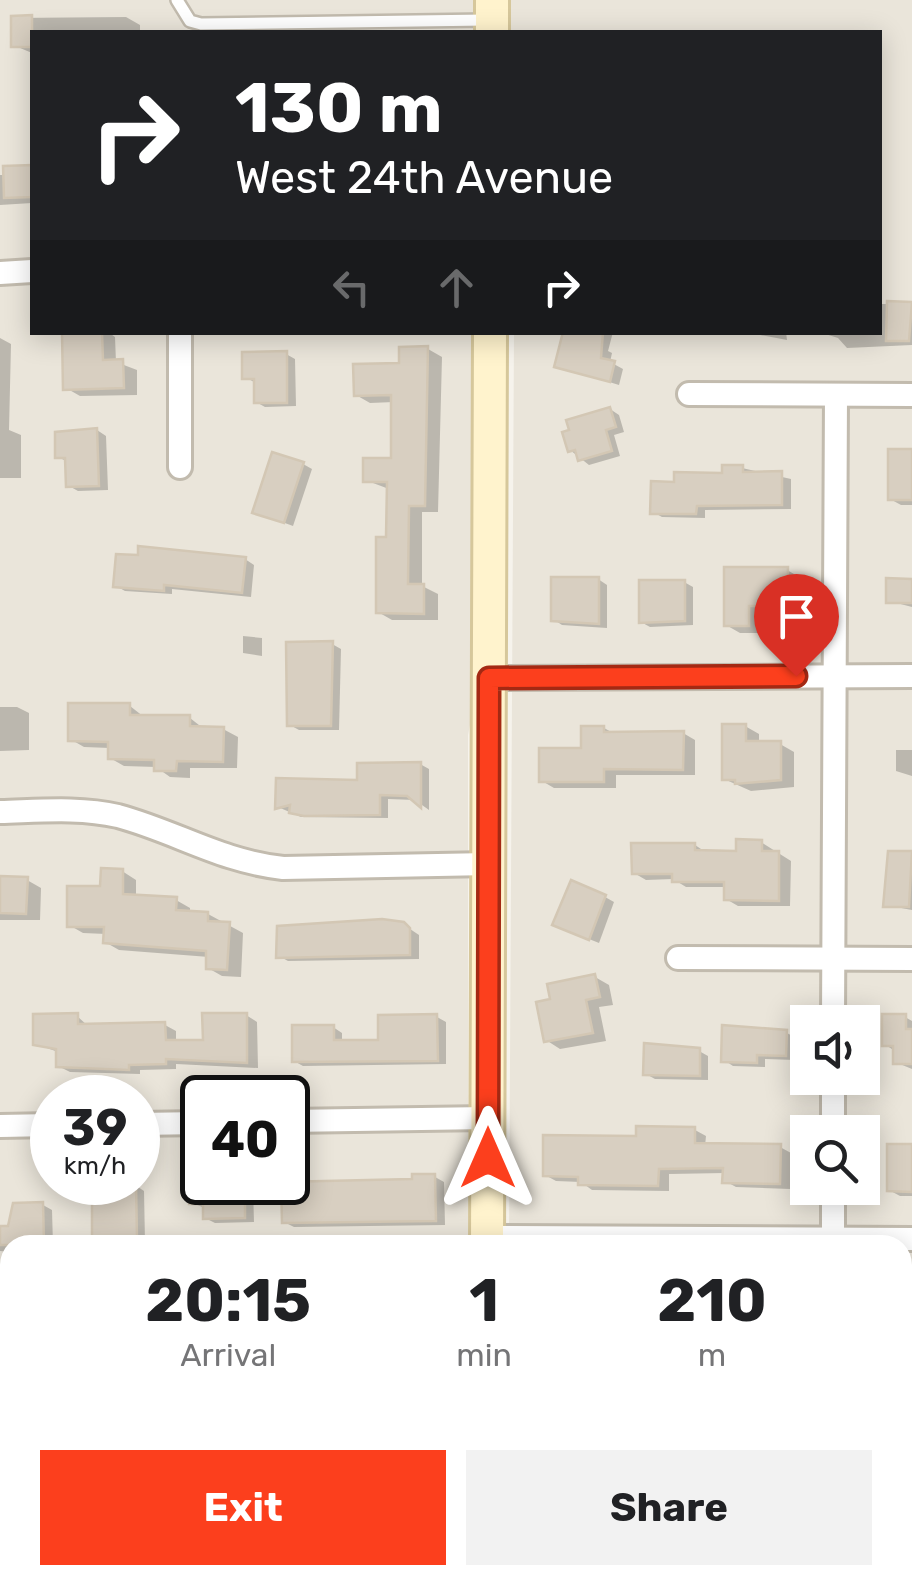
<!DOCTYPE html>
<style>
body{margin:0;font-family:Rubik,sans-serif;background:#f2f2f2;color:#202124;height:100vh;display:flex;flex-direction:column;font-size:38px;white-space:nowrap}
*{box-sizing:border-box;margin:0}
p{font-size:32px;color:#757577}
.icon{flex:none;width:55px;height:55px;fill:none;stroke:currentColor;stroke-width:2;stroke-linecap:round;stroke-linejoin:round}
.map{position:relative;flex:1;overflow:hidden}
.drawer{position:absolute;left:0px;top:1235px;width:912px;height:350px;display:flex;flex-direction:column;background:#fff;border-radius:30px 30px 0 0;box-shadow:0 5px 25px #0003}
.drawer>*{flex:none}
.banner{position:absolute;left:30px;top:30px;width:852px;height:305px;border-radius:0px;box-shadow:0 5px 25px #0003;background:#202124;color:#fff;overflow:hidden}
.tools{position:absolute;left:790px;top:1005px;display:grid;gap:20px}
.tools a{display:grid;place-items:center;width:90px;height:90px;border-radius:0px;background:#fff;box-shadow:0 5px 25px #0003;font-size:50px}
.speed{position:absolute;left:30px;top:1075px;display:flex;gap:20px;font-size:50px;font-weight:700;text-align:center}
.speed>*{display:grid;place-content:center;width:130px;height:130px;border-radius:50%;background:#fff;box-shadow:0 5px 25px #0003;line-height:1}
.speed small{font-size:25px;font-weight:400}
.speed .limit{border:5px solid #111;border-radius:15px;background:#fff;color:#111}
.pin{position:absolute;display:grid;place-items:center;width:85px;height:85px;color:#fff;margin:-102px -42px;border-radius:50% 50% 50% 0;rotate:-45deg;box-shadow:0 0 10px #0007}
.pin .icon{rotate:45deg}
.me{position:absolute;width:110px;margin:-55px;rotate:0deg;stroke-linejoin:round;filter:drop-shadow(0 0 8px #0008)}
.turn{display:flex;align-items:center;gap:35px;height:210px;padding:0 40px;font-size:45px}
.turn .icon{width:130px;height:130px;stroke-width:2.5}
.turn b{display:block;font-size:70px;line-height:85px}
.lanes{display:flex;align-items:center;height:95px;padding:0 40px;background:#0003;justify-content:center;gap:50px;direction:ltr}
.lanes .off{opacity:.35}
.eta{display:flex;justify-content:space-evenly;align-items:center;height:170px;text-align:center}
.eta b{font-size:60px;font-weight:700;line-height:70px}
.button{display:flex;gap:20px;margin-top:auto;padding:20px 40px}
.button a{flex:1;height:115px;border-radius:0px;background:#fc3f1d;color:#fff;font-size:40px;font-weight:700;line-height:115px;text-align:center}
.button a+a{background:#f2f2f2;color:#202124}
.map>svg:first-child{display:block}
</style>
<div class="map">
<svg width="912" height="1585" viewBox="0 0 912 1585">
<rect width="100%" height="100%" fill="#f6f3ec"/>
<g fill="#eae5da" fill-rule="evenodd">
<path d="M0 0H479V32H32V332L478 333 474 704 468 735V1245H10V1575H474V1585H0ZM52 1098H138V1182H52ZM202 1098H288V1182H202Z"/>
<path d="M507 0H912V1585H507V1575H902V1245H509L514 333 880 332V32H506ZM808 1022H862V1078H808ZM808 1132H862V1188H808Z"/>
</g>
<g fill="#0003">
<path d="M126 17 140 25V32H32V53L13 45V18Z"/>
<path d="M32 167V203L0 205V175H6V168Z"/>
<path d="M880 304H912V345L847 348 838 338 819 332H880Z"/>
<path d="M64 332H108L115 337 116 362 137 370V395L80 396 66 388Z"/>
<path d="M566 332H613L608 351 612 353 610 362 623 369 619 385 557 366Z"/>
<path d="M786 332 787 340 755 334V332Z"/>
<path d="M0 338 11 344 9 430 21 435V478H0Z"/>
<path d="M428 349 442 357 438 512H422V586L438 594V620H392L378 612 389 540V489L365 480 393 461 394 402 370 403 356 395Z"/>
<path d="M286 354 295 359 296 406 265 407 256 402 254 382 245 377Z"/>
<path d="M610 409 619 415 624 432 614 435 620 456 589 465 570 450Z"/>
<path d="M97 430 106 436 108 490 78 491 69 486 68 462 58 457Z"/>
<path d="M912 451V505H901L890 499Z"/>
<path d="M303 464 312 469 293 526 255 512Z"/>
<path d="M742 468 791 479V509L705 510V518L662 517 653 512 676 484Z"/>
<path d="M245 559 254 565 251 597 172 589V594L125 591 116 586Z"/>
<path d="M787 570 801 578 800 613H762V633H740L726 625Z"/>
<path d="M598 579 607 585V628L562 625 553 619Z"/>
<path d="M912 581V607L889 601Z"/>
<path d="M684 582 693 587V625L650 627 641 622Z"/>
<path d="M243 636 262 638V656L243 653Z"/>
<path d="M332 644 341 649 339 730H299L290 725Z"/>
<path d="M130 706 144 717 190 718 204 729H223L238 737 237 768H190V778L170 777 156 767 124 766 110 758V748L84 747 70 739Z"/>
<path d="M0 707H17L29 713V750L0 751Z"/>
<path d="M745 726 759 734V744H780L794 752V787L751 791 724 779Z"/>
<path d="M604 728 615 734 683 733 695 740V775H616V788H554L542 781 583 751Z"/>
<path d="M896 750H912V776L896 771Z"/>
<path d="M420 764 429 769V810L415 800 388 799V818L301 817 278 807Z"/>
<path d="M761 842 791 861 790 906H738L726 899V887H686L673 879 646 880 634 873 695 845 707 853 738 854Z"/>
<path d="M890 853 912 854V910L885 905Z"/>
<path d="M122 871 136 880V898L176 900 190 908V913L208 914 243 933 241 977 222 976 208 968 209 957 119 950 105 942 106 934 83 933 69 925Z"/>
<path d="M0 879 27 880 41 888 40 920H0Z"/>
<path d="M605 897 614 902 599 943 564 929Z"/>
<path d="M306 923 404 925 419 935V959L288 961 279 956V928Z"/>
<path d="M595 977 609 985 613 1005 599 1007 606 1041 560 1049 546 1040 553 1001Z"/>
<path d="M246 1015 257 1022 258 1068 176 1064V1069L140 1070V1074L70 1072 58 1066V1052L36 1044 77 1016 88 1026 165 1025 176 1031V1042H205Z"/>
<path d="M437 1017 446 1022V1064L303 1066 294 1061 333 1027 342 1033V1042H380Z"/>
<path d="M905 1017 912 1021V1069L895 1062V1051L884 1044Z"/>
<path d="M787 1033 796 1038 795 1060 765 1059V1067L733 1066 724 1060Z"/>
<path d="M699 1051 708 1056V1080L655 1079 646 1074Z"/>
<path d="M695 1130 706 1136 705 1146 780 1147 791 1153 790 1189 736 1187 725 1181V1173L669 1174V1191L592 1190 581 1182 556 1181 545 1175 638 1139Z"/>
<path d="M912 1146V1196H900L889 1190Z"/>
<path d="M435 1177 444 1182 445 1225 294 1227 284 1222 288 1179 359 1182Z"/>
<path d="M244 1183 253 1188 254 1222 215 1223 205 1218V1208L192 1203Z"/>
<path d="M135 1185 144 1191 145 1242 104 1244 95 1238 111 1204Z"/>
<path d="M43 1205 52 1210 53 1245H10V1252L0 1251V1228H10Z"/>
<path d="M912 1302V1334H902V1307H911Z"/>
<path d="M902 1427H912V1472L902 1471Z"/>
<path d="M6 1522H10V1572L4 1568Z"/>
<path d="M394 1575H441V1576H437V1585H401Z"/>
<path d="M545 1575H590L592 1585H546Z"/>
<path d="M842 1580H868L877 1585H842Z"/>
</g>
<g fill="#d8cfc1" stroke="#d3c7b4" stroke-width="2.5">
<path d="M32 15V47H11V16Z"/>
<path d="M32 165V197L4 198 3 166Z"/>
<path d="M887 301 912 302 909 341H886Z"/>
<path d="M62 332H102L103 360 123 359 124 388 63 390Z"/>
<path d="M563 332H603L601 358 615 361 610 382 554 367Z"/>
<path d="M428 346 425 506H409L408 584H424V614L376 613V537H386L387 482H363V458H391V395L354 396 353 364 399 363V347Z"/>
<path d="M287 351V403H254V379H242V352Z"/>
<path d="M610 407 616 427 606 430 612 451 578 461 575 450 568 452 562 432 569 430 566 420Z"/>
<path d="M97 428 99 486 66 487 65 458H55V432Z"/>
<rect x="888" y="449" width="24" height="51"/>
<path d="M272 452 304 462 284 523 252 513Z"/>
<path d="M722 465H743V472L782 471V505L697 506 696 514H650L651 481 674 482V472L722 473Z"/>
<path d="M138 546 246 557 242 593 164 585V591L113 587 116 554 138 555Z"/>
<path d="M724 567H788L787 606H749V626H724Z"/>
<path d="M551 577H599V624L551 621Z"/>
<path d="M886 578 912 579V603H886Z"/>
<path d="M639 580H685V621L639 623Z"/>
<path d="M333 641 331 726H287L286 642Z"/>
<path d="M68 703H130V715H190V726L224 727 223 762 177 761 176 771H154V760L108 759V742L68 741Z"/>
<path d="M722 724H746V741H781V780L735 784V780H722Z"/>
<path d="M581 726H604V732L684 731 683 770 604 769V782H539V748H581Z"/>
<path d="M421 762V808L407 796 380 795V815L304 816 289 813 290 805 275 809 276 778 357 780V763Z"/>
<path d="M736 839 762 840V851H779V901L724 900V882H672V874H632L631 843H695V850L736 851Z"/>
<path d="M888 851H912L909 907H883Z"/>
<path d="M101 868 123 869V894L177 897 176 910 208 912V921L230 922 227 970 206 969V951L103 943 104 927H67V886H100Z"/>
<path d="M0 876 28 877 26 914 0 913Z"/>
<path d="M571 880 606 895 589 940 552 925Z"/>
<path d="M382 919 404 922 410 928V955L276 958 277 926Z"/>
<path d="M595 974 600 997 586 1000 593 1033 544 1042 536 1002 550 999 547 984Z"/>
<path d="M78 1013V1024L165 1022 166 1040H203L202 1013H247V1063L166 1059V1064L129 1065V1070L56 1067V1049L33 1045V1014Z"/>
<path d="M437 1014 438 1061 292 1062V1025H334V1040H378V1015Z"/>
<path d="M882 1014H906V1029H912V1064H893V1046H882Z"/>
<path d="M722 1025 787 1030 786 1056 757 1055V1063L721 1062Z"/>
<path d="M644 1043 700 1048V1076L643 1075Z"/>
<path d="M636 1126 695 1127V1143L781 1144 780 1184 722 1183 723 1168 659 1169 658 1186 578 1185V1177L543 1176V1135L636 1136Z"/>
<path d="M887 1144H912V1192L887 1191Z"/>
<path d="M412 1174H435L436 1221 282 1223 281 1182 412 1179Z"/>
<path d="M245 1182V1218L203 1219V1204H189V1184Z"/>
<path d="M108 1183H136L137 1239 92 1240V1202L108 1201Z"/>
<path d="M43 1202 44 1245H0V1226H8L13 1203Z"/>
</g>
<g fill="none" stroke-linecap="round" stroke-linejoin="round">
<defs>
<path id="lane" d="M177 0 190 21 201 24 487 20"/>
<g id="street">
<path d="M0 273 32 271"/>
<path d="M180 332V467"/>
<path d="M689 394 912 395"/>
<path d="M489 678 912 676"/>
<path d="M0 812C39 811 80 807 118 816 177 832 220 861 283 868L489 864"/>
<path d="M678 958 912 959"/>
<path d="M833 1022 836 395"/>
<path d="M288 1121 488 1118"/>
<path d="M138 1124 202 1123"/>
<path d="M0 1126 52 1125"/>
<path d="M833 1132V1078"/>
<path d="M487 1237 912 1239"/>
<path d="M833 1245V1188"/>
<path d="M902 1527 912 1528"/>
</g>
<g id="secondary">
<path d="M492 32V0"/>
<path d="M487 1245 490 332"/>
<path d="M486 1585V1575"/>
</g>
</defs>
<use href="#lane" stroke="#c2bbae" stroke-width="16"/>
<use href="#street" stroke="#c2bbae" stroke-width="28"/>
<use href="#secondary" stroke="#d6c79b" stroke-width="38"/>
<use href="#lane" stroke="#fff" stroke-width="11"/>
<use href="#street" stroke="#fff" stroke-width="22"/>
<use href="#secondary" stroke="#fff3cd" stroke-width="32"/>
</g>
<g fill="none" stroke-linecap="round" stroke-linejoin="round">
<defs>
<path id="route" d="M488 1158 489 678 796 676"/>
</defs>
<use href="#route" stroke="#a42913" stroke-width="25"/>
<use href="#route" stroke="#fc3f1d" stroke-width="18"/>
</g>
</svg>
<div class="tools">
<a><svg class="icon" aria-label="sound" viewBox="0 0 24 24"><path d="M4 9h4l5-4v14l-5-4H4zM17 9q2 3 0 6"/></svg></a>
<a><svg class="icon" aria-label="search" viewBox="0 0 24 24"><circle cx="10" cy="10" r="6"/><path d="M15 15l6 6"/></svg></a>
</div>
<div class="speed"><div>39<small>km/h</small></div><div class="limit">40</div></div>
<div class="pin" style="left:796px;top:676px;background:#d93025"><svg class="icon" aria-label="arrive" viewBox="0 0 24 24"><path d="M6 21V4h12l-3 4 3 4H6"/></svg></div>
<svg class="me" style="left:488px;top:1158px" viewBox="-20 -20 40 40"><path d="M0-17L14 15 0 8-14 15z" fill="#fc3f1d" stroke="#fff" stroke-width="4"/></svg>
<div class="banner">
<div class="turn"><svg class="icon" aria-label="right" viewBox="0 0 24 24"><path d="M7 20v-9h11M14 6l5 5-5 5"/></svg><div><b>130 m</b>West 24th Avenue</div></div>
<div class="lanes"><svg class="icon off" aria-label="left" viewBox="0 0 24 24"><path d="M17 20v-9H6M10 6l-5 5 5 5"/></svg><svg class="icon off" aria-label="ahead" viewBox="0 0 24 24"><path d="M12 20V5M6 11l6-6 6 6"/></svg><svg class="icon" aria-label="right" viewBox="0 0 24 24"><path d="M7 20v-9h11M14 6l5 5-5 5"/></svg></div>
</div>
<section class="drawer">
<div class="eta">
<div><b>20:15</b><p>Arrival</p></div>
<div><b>1</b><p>min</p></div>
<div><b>210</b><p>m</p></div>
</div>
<div class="button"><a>Exit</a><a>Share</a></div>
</section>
</div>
